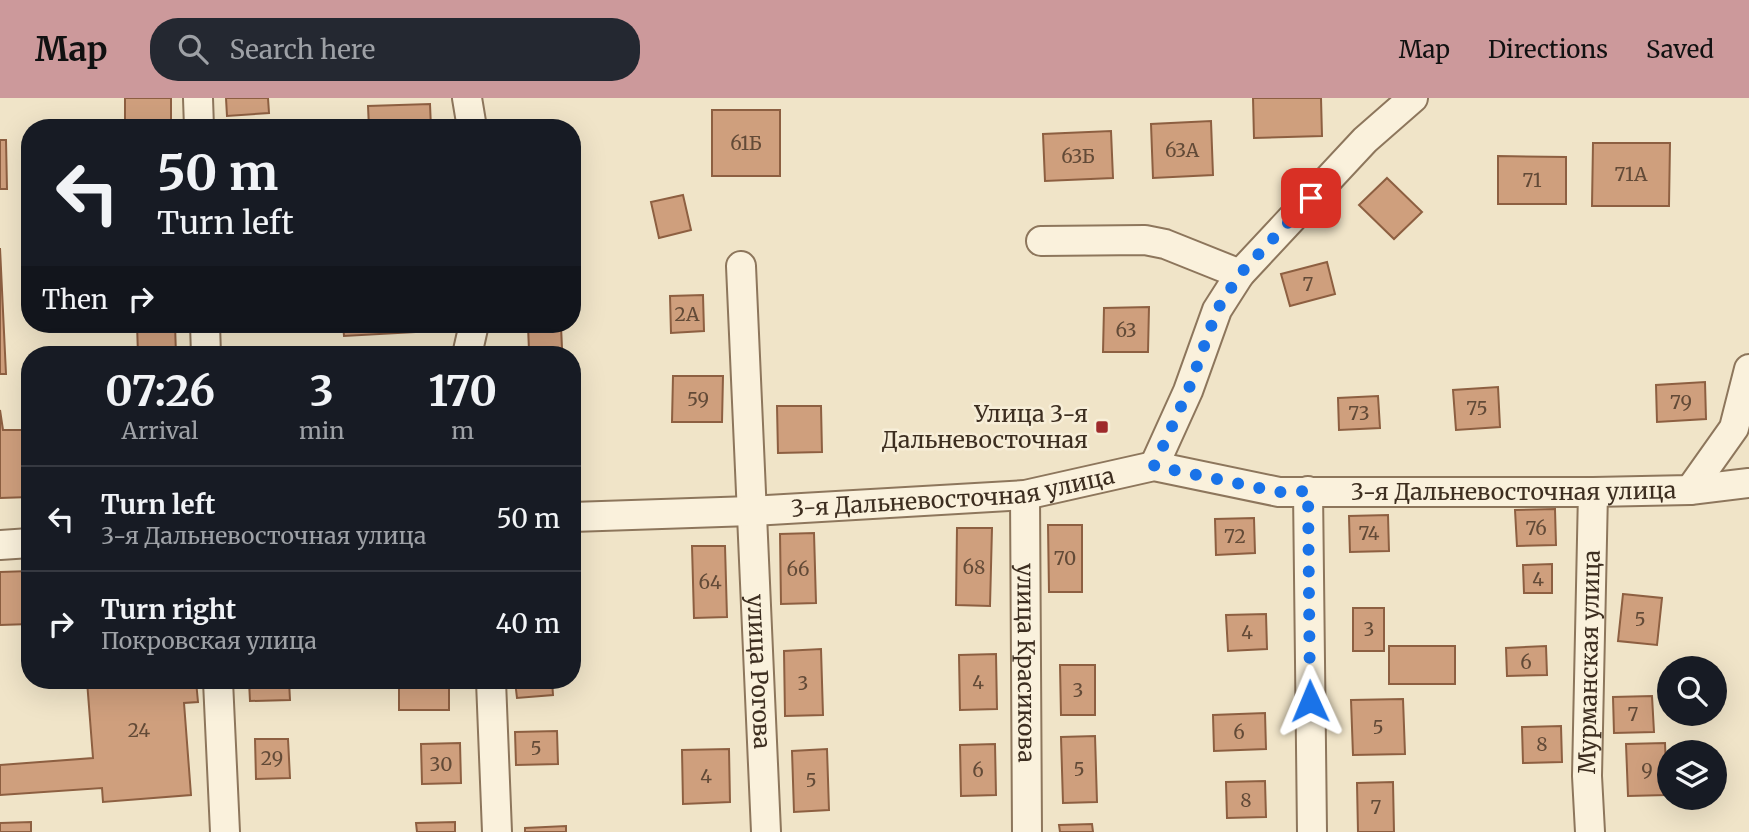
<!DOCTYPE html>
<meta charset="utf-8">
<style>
body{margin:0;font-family:Merriweather,serif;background:#242831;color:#f1f3f6;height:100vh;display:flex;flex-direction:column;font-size:26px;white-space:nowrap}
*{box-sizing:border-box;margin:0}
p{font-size:23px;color:#9ea1a6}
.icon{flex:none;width:38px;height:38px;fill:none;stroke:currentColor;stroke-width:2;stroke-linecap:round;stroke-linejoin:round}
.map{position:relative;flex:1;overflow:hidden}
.details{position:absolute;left:21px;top:248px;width:560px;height:343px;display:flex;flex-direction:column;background:#171b24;border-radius:28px;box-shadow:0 7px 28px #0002}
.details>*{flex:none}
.banner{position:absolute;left:21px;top:21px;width:560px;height:214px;border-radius:28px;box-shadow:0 7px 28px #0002;background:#171b24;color:#f1f3f6;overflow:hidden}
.buttons{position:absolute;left:1657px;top:558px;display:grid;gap:14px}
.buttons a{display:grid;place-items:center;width:70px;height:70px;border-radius:50%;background:#171b24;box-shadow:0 7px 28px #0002;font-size:35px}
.pin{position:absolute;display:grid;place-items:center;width:60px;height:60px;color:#fff;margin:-30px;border-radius:14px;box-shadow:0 4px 10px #0006}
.me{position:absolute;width:77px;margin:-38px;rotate:359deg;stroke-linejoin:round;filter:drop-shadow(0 0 5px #0008)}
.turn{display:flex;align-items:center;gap:24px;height:147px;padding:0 21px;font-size:32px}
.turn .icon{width:91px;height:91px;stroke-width:2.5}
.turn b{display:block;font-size:49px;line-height:60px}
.then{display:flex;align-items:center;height:66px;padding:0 21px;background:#0003;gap:14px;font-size:26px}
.eta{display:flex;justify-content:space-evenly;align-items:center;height:119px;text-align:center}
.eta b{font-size:42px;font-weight:700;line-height:49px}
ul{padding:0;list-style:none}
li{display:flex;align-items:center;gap:21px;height:105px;padding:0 21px;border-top:2px solid #363941}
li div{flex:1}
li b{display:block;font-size:26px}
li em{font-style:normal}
header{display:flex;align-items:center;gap:42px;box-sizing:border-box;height:98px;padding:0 35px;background:#cc999b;color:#111}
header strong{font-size:33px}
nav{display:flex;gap:38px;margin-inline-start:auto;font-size:24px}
.search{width:490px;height:63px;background:#242831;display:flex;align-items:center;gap:18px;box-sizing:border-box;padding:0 24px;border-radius:28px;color:#9ea1a6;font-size:26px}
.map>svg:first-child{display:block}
</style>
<header>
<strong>Map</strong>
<div class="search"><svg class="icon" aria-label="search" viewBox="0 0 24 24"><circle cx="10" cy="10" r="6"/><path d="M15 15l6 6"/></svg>Search here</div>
<nav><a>Map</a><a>Directions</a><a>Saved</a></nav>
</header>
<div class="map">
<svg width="1749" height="734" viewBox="0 0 1749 734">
<rect width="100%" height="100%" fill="#f0e4c8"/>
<g fill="#cf9f7d" stroke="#8d5f41" stroke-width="2">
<path d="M125 0H171V25L125 26Z"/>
<path d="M226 0H268L269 15 227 18Z"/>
<path d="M1253 0H1321L1322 38 1254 40Z"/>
<path d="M430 6 431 30H369L368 8Z"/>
<rect x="712" y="12" width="68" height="66"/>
<path d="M1211 23 1213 77 1153 80 1151 26Z"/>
<path d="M1111 33 1113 80 1045 83 1043 36Z"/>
<path d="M0 42H6L7 91H0Z"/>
<path d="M1593 45H1670L1669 108H1592Z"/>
<path d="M1498 58 1566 59V106H1498Z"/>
<path d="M1387 80 1422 114 1394 141 1359 107Z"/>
<path d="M683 97 691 132 659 140 651 104Z"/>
<path d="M0 150 6 276H0Z"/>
<path d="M1327 164 1335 196 1290 208 1281 176Z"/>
<path d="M703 197 704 233 671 235 670 198Z"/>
<path d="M1149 209 1148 254H1103L1104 210Z"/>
<path d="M137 226H175L176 257H138Z"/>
<path d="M343 226H433V233L344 238Z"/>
<path d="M561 228 562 250 529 252 528 229Z"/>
<path d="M278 253V257H237V255Z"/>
<path d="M673 278H723L722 324H672Z"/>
<path d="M1705 284 1706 321 1657 324 1656 287Z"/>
<path d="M1498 289 1500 329 1456 332 1453 292Z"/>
<path d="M1378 298 1380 330 1339 332 1338 300Z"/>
<path d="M777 308H821L822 354 778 355Z"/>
<path d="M0 312 3 332H22V357H30V399L0 400Z"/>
<path d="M1555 411 1556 447 1517 448 1515 412Z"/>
<path d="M1388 417 1389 453 1350 454 1349 418Z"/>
<path d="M1254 420 1255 455 1216 457 1215 421Z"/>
<path d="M1048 427H1082V494H1049Z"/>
<path d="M957 430H992L990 508 956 507Z"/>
<path d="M814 435 816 505 781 506 780 436Z"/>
<path d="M692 448H725L727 519 694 520Z"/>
<path d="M1552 466V495H1524L1523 467Z"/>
<path d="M30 473V526L0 527V474Z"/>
<path d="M1623 496 1662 500 1657 547 1618 543Z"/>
<rect x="1353" y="510" width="31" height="43"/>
<path d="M1266 516 1267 551 1228 553 1226 517Z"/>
<rect x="1389" y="548" width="66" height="38"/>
<path d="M1546 548 1547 577 1507 578 1506 550Z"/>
<path d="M821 551 823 617 785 618 784 553Z"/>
<path d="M996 556 997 611 960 612 959 557Z"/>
<path d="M1060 567H1095V617H1061Z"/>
<path d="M87 583H196L198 604 184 605 191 697 103 704 102 690 0 697V667L93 660Z"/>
<path d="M249 583H289L290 602 250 603Z"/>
<rect x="399" y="583" width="50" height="29"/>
<path d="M515 583H552L553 597 517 600Z"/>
<path d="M1652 598 1654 634 1614 635 1613 599Z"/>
<path d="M1403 601 1405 656 1353 657 1351 602Z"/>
<path d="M1265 615 1266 651 1214 653 1213 617Z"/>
<path d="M1561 628 1562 664 1523 665 1522 629Z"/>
<path d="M557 633 558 666 516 667 515 634Z"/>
<path d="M1095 638 1097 704 1063 705 1061 639Z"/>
<path d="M255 641H288L290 680 256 681Z"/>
<path d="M460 645 461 685 422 686 421 646Z"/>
<path d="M1665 645 1667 697 1628 698 1626 646Z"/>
<path d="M995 646 996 697 961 698 960 647Z"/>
<path d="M729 651 730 704 683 706 682 652Z"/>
<path d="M827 651 829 712 794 714 792 653Z"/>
<path d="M1265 683 1266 719 1227 720 1226 684Z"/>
<path d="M1393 684 1394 734H1358L1357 685Z"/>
<path d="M31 724V734H0V725Z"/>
<path d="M455 724V734H417L416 725Z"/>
<path d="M1092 726 1093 734H1060L1059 727Z"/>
<path d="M566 728V734H525V730Z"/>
</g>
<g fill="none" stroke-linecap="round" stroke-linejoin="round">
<defs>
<g id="minor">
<path d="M198 0 199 30"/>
<path d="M467 0 472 30"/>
<path d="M1041 143 1145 142 1165 146 1240 176"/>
<path id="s1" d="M741 168 766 734"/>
<path d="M205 226 206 257"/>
<path d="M467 257 474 226"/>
<path d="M1154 368 1188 293 1217 212 1240 176 1365 42 1413 0"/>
<path d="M1690 392 1734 330 1749 271"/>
<path d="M1308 393 1312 734"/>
<path id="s2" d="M1025 397 1027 734"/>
<path id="s3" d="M572 419 751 413 1025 397 1154 368 1279 394H1593L1690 392 1749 385"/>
<path d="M0 447 30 445"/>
<path d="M218 583 225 734"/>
<path d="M491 583 497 734"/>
<path id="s4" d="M1590 734 1587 678 1593 394"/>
</g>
</defs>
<use href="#minor" stroke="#8d765c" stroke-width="32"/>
<use href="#minor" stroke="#faf1dc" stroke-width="28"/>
</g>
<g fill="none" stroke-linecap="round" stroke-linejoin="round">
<path stroke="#1a73e8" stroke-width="12" stroke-dasharray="0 21.6" d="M1310 603 1308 393 1279 394 1154 368 1188 293 1217 212 1240 176 1311 100"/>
</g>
<rect fill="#9e2a2b" stroke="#f7eed8" stroke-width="2.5" x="1095" y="322" width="14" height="14" rx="3.5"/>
<g text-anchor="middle" stroke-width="5" stroke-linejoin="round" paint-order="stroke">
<g font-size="19" fill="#624a37">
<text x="746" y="52">61Б</text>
<text x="1182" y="59">63А</text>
<text x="1078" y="65">63Б</text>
<text x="1631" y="83">71А</text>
<text x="1532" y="89">71</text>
<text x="1308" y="193">7</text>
<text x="687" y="223">2А</text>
<text x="1126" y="239">63</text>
<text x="698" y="308">59</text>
<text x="1681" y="311">79</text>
<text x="1477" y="317">75</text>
<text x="1359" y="322">73</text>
<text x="1536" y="437">76</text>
<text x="1369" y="442">74</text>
<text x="1235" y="445">72</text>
<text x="1065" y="467">70</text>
<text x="974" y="476">68</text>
<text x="798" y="478">66</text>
<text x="1538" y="488">4</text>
<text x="710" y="491">64</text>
<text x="1640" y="528">5</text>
<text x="1369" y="538">3</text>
<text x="1247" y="541">4</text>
<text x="1526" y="571">6</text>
<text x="978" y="591">4</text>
<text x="803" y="592">3</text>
<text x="1078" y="599">3</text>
<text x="1633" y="623">7</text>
<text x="1378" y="636">5</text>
<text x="139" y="639">24</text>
<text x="1239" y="641">6</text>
<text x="1542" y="653">8</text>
<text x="536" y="657">5</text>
<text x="272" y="667">29</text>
<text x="441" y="673">30</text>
<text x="1079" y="678">5</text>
<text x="978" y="679">6</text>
<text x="1647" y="679">9</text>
<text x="706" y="685">4</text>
<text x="811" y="689">5</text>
<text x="1246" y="709">8</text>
<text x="1376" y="716">7</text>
</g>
<g font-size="23" fill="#3d2e20" stroke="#f7eed8" text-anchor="end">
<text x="1088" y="324">Улица 3-я<tspan x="1088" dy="26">Дальневосточная</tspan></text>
</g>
<g font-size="23" fill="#3d2e20" stroke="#f7eed8">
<text dy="8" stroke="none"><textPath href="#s3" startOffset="382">3-я Дальневосточная улица</textPath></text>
<text dy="8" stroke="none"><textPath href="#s3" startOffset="948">3-я Дальневосточная улица</textPath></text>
<text dy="8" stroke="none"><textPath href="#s4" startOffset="170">Мурманская улица</textPath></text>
<text dy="8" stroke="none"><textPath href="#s2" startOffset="168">улица Красикова</textPath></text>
<text dy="8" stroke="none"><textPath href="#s1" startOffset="406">улица Рогова</textPath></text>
</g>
</g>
</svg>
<div class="buttons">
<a><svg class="icon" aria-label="search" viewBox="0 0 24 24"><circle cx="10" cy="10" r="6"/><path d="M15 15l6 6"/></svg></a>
<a><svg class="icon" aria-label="layers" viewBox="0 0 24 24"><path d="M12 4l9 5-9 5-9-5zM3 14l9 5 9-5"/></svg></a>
</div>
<div class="pin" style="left:1311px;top:100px;background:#d93025"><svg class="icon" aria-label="arrive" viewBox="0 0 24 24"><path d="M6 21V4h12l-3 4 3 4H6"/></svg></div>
<svg class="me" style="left:1310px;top:603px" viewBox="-20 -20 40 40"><path d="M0-17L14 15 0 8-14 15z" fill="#1a73e8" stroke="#fff" stroke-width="4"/></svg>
<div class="banner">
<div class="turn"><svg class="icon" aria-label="left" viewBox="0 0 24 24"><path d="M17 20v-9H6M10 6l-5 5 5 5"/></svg><div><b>50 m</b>Turn left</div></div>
<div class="then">Then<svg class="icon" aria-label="right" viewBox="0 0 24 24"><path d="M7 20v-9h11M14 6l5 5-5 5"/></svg></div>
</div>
<section class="details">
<div class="eta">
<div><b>07:26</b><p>Arrival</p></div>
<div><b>3</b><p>min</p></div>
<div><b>170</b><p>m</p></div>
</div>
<ul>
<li><svg class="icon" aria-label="left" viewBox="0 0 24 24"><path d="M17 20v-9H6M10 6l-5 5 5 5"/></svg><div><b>Turn left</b><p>3-я Дальневосточная улица</p></div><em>50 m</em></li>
<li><svg class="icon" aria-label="right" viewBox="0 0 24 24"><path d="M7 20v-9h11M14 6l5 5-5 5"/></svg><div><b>Turn right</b><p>Покровская улица</p></div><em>40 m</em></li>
</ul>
</section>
</div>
